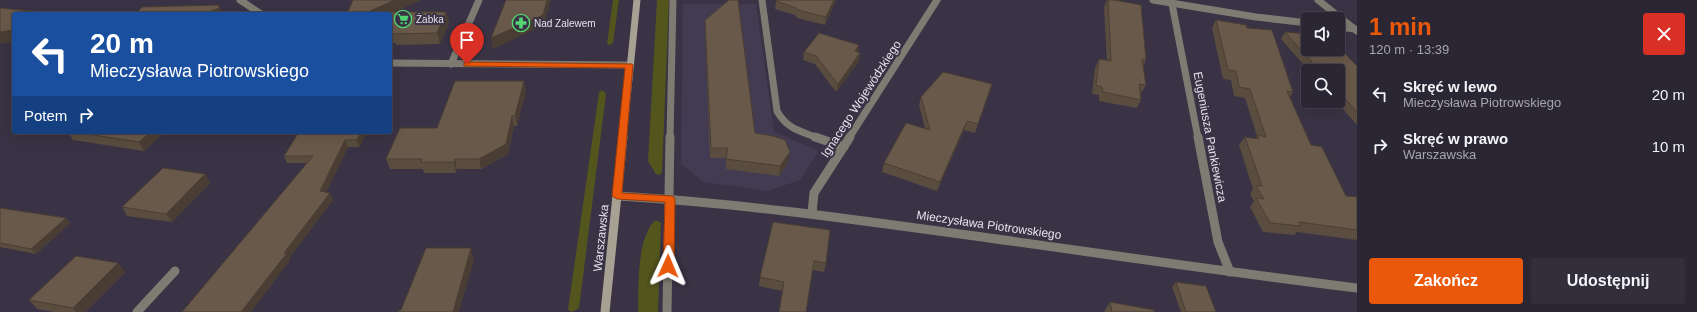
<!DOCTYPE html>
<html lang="pl">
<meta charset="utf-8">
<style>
body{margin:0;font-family:Helvetica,sans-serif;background:#332e3c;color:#f1f3f6;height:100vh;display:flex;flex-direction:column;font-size:15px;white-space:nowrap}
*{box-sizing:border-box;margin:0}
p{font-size:13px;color:#a6a5ac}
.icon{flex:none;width:22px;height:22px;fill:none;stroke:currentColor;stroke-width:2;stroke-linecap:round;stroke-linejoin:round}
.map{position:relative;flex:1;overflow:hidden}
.panel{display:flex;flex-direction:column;background:#2b2634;width:340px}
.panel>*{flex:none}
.hud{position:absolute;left:12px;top:12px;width:380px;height:122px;border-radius:4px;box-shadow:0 4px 16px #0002,0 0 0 1px #47434f;background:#1a4fa0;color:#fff;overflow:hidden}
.controls{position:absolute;left:1301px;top:12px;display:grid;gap:8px}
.controls a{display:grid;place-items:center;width:44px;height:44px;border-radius:4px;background:#2b2634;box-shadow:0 4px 16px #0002,0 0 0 1px #47434f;font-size:20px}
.pin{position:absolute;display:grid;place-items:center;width:34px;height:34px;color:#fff;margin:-41px -17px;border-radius:50% 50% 50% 0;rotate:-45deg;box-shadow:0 0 4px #0007}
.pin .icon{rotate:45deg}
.me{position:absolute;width:44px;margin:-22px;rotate:1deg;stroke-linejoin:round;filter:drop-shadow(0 0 3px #0008)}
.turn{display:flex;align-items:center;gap:14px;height:84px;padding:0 12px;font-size:18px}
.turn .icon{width:52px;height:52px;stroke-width:2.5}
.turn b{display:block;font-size:28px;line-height:34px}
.then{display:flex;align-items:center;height:38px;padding:0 12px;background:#0003;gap:8px;font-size:15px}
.round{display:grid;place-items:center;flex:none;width:42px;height:42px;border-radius:4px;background:#332e3c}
.summary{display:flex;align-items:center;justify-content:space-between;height:68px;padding:0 12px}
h1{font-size:24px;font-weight:600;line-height:30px;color:#ea580c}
.button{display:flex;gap:8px;margin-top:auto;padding:8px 12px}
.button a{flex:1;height:46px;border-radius:4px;background:#ea580c;color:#fff;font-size:16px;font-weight:600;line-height:46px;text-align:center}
.button a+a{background:#332e3c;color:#f1f3f6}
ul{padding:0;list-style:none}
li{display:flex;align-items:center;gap:12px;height:52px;padding:0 12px}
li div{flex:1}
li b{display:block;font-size:15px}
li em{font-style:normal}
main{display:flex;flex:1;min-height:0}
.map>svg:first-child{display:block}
</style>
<main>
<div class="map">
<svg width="1357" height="312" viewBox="0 0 1357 312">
<rect width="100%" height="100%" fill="#393345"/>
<path fill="#433b52" d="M683 4H756L774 132 819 151 800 180 768 191 703 182 681 164Z"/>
<g fill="#53561c">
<path d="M613 0H619L613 43 609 45 607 44Z"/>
<path d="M657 0H669L662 172 660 175 656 174 648 161Z"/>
<path d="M602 90 606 94 579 308 572 312 568 310 599 93Z"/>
<path d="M654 221H658L661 223 658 312H638C639 285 636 243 654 221Z"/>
</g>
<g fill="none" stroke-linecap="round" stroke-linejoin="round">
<g stroke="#7e7b72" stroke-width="7">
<path d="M240 0 261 14"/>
<path d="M762 0 777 111C787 129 800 131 818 138"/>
<path d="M1153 0 1256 17 1308 23"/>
<path d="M1318 0 1357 31"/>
<path d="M1172 4 1198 138"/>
<path d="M1338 27 1355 29"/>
<path d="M390 63 629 65"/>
<path d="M451 64 479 0"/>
<path d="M670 138 673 0"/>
<path d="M849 138 937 0"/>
</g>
<g stroke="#7e7b72" stroke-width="9">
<path d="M815 137 844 147"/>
<path d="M1198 137 1218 242 1230 272"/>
<path d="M617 196C742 203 865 221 989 238 1112 255 1234 273 1357 288"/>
<path d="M812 213 814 193 850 137"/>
<path d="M137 312 175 271"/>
<path d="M667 312 670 137"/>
</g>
<path stroke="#a6a192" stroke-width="7" d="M623 138 637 0"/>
<path stroke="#a6a192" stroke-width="9" d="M605 312 623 137"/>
</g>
<g fill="#5a4d40">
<path d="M353 0H421L394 12H446L449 22 440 44 397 45 390 40V14Z"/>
<path d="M777 0H836L825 25 797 18 795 15 775 9 776 1Z"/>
<path d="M1107 0H1114L1146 60 1143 67 1146 85 1141 93H1140L1141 100 1137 108 1099 101V95L1092 94 1095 68 1099 59 1107 61 1104 7Z"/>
<path d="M705 20 755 133 790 152 788 162 779 176 726 169V158H710L705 30Z"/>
<path d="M1216 20 1247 28 1293 92 1290 97 1311 145 1346 196 1357 197V240L1297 232 1294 235 1263 232 1250 207 1254 201 1250 194 1253 189 1239 145 1245 137 1256 139 1257 136 1245 98 1234 96 1231 80 1223 79 1212 28Z"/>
<path d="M1285 32 1357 66V125L1336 101H1338V71H1309L1281 39Z"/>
<path d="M859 45 858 52 860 53 859 61 836 92 815 64 803 60 804 52Z"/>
<path d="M992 84 975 133 964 130 937 191 882 172 884 163 925 128 919 105 921 97Z"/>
<path d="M526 91 517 126H514L508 154 481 169H457L456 173H424L423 169H390L386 159 437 128Z"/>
<path d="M68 132H163L164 133 144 151 73 140Z"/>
<path d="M367 132 359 147H348L326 192 333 200 289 258 290 260 251 312H182L307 163H287L284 156Z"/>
<path d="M205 174 210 183 172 222 127 216 122 207Z"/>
<path d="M0 208 66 218 70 223 36 254 0 247Z"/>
<path d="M773 222 826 263 824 272 813 270 782 291 759 286 760 277Z"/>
<path d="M125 272 85 312H54L37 309 29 300Z"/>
<path d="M1176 282 1216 312H1181L1172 287Z"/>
<path d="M1110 302 1155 312H1104Z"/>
</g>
<g fill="#4a3e34">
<path d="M395 0H421L390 14 368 12Z"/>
<path d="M547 0H551L544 25 493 49 491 38Z"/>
<path d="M834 0H836L835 2 825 25 826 17Z"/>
<path d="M219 5 223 14H210L209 12Z"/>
<path d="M446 12 449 22 440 44 437 33Z"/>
<path d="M14 30V42L1 44 0 42V32Z"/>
<path d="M859 45 858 53 855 51Z"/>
<path d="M860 53 859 61 836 92 838 84Z"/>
<path d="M524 81 526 91 517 126 515 116Z"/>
<path d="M512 116 514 126 508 154 481 169 479 159Z"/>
<path d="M967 121 964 130 937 191 940 182Z"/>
<path d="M151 132H163L164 133 144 151 139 142Z"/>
<path d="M361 132H367L359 147 357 140Z"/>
<path d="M345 140 348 147 323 199 320 191Z"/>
<path d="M790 152 788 162 779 176 780 166Z"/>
<path d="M455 159 457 169 456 173 454 162Z"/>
<path d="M205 174 210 183 172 222 166 214Z"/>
<path d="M330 193 333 200 289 258 290 260 251 312H241L284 253Z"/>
<path d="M66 218 70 223 36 254 31 249Z"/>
<path d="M471 248 474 259 459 312H453Z"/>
<path d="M118 263 125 272 85 312H76L73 308Z"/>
</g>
<g fill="#69594a" stroke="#4a3e34">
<path d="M353 0H395L368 12H446L437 33 394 34 390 32V14H347Z"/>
<path d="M506 0H547L543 15 491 38Z"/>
<path d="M729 0H738L755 133 773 136 785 140 790 152 780 166 726 159 728 148H711L705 20Z"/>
<path d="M777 0H834L826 17 798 10 796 8 776 1Z"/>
<path d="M1108 0H1114L1141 5 1146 60 1142 59 1146 85 1139 84 1141 100 1103 92 1102 87 1096 85 1099 59 1111 61Z"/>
<path d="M219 5V8L209 12 212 14H136L142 7Z"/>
<path d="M0 8 63 14H14V30L0 32Z"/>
<path d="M1216 20 1246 25 1247 28 1272 30 1293 92 1287 91 1311 145 1322 147 1346 196 1357 197V230L1299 222 1301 226 1270 223 1256 198 1264 199 1256 186H1262L1245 137 1259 139 1258 135 1266 137 1250 89 1239 87 1236 71 1228 70Z"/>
<path d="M1285 32 1308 34V49H1338V46L1357 66V112L1338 91V71H1320Z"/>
<path d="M819 33 859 45 855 51 860 53 838 84 816 56 804 52Z"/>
<path d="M943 72 992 84 978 124 967 121 940 182 884 163 906 123 930 130 921 97Z"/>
<path d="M455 81H524L515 116H512L506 144 479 159H455L454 162H421L422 159H386L400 128H437Z"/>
<path d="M74 132H151L139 142Z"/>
<path d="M299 132H361L357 140H345L320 191 330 193 284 253H287L241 312H182L313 156H284Z"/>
<path d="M163 168 205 174 166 214 122 207Z"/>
<path d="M0 208 66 218 31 249 0 243Z"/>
<path d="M773 222 830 230 826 263 814 261 806 312H779L784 282 760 277Z"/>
<path d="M426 248H471L453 312H398L399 310H401Z"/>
<path d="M76 256 118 263 73 308 29 300Z"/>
<path d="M1176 282 1206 286 1216 312H1186Z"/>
<path d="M1110 302 1154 310 1155 312H1112Z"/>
</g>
<path fill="#ea580c" stroke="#983908" d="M467 62 632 64 633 65 622 193 673 196 675 199 674 266 672 269H664L663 266 665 202 617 199 612 196 625 68 464 66V63Z"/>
<defs>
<symbol id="supermarket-ring" viewBox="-11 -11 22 22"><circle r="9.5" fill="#393345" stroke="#53d672" stroke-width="1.5"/><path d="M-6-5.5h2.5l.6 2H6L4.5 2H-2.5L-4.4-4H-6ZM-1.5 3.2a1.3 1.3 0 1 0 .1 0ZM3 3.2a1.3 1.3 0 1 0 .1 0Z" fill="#53d672"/></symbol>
<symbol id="pharmacy-ring" viewBox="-11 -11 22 22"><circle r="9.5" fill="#393345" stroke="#53d672" stroke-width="1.5"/><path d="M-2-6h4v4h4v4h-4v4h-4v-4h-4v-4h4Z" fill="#53d672"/></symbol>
</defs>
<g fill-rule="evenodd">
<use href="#supermarket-ring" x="393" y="9" width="20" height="20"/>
<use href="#pharmacy-ring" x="511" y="13" width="20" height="20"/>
</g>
<g text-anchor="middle" stroke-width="4" stroke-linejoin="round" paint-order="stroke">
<g font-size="10" fill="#e5e2ed" stroke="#393345" text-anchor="start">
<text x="416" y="23">Żabka</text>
<text x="534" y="27">Nad Zalewem</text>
</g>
<g font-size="12" fill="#e5e2ed" stroke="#393345">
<text transform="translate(861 99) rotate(-57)" y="4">Ignacego Wojewódzkiego</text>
<text transform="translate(1210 137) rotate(79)" y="4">Eugeniusza Pankiewicza</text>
<text transform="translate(989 225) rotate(8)" y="4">Mieczysława Piotrowskiego</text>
<text transform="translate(601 238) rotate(-84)" y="4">Warszawska</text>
</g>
</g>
</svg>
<div class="controls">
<a><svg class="icon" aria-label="sound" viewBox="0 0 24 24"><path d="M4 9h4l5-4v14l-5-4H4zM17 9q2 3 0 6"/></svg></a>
<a><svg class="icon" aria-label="search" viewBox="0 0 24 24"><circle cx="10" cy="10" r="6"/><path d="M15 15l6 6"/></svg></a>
</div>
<div class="pin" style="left:467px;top:64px;background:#d93025"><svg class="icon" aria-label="arrive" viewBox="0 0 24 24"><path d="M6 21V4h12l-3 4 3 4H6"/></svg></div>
<svg class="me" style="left:668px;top:266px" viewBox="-20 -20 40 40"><path d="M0-17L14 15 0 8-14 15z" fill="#ea580c" stroke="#fff" stroke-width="4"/></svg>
<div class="hud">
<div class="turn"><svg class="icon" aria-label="left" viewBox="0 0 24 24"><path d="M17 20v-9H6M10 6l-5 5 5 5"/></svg><div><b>20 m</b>Mieczysława Piotrowskiego</div></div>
<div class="then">Potem<svg class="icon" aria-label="right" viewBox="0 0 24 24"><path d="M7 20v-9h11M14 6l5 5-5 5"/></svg></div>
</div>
</div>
<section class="panel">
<div class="summary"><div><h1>1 min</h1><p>120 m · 13:39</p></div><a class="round" style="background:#d93025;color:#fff"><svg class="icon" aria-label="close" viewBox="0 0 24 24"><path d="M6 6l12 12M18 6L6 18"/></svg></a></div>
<ul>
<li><svg class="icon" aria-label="left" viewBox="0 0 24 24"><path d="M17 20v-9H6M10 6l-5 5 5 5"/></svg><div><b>Skręć w lewo</b><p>Mieczysława Piotrowskiego</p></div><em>20 m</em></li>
<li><svg class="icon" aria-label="right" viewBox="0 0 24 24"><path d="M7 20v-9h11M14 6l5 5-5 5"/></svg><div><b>Skręć w prawo</b><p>Warszawska</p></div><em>10 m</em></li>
</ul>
<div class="button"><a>Zakończ</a><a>Udostępnij</a></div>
</section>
</main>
